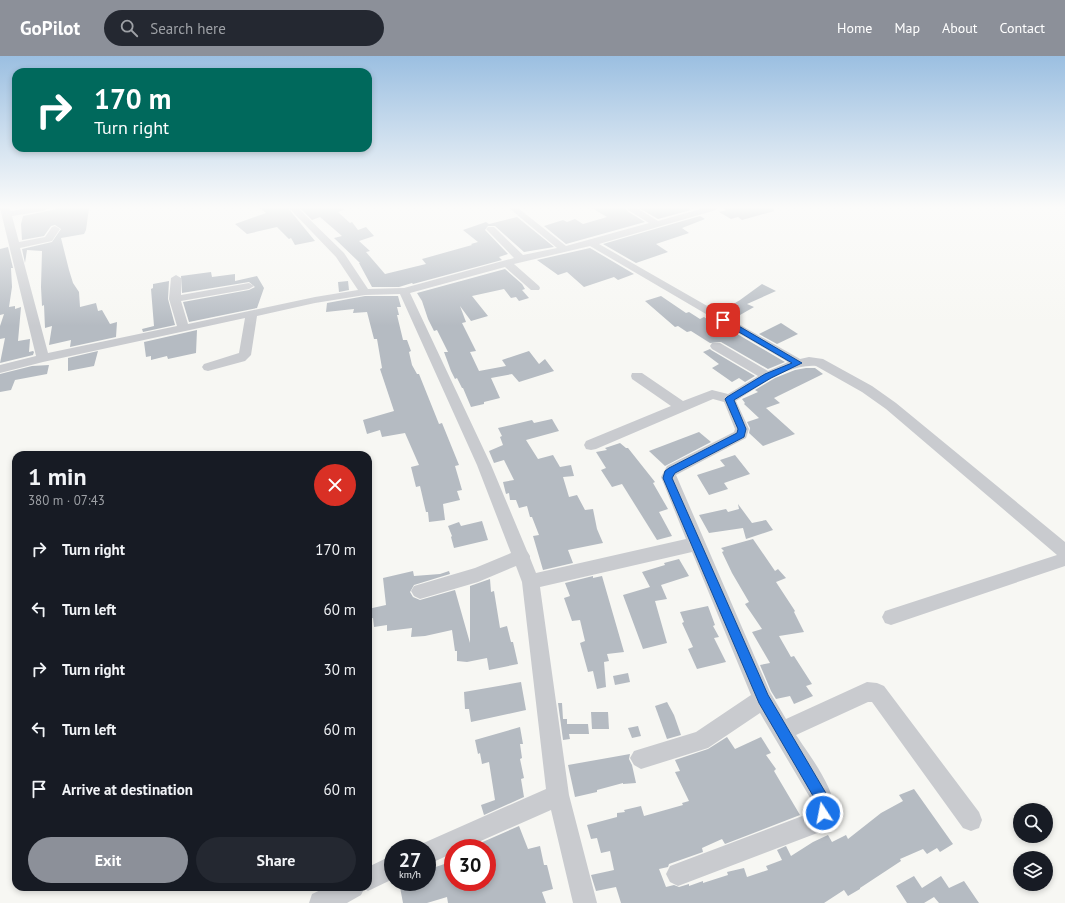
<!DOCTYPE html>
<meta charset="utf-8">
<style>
body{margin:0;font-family:"PT Sans",sans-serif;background:#242831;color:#f1f3f6;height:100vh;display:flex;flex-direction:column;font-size:15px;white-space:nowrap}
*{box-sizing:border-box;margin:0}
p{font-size:13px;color:#9ea1a6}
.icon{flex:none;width:22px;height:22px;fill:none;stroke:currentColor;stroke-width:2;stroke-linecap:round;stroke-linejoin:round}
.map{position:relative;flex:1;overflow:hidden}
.drawer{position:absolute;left:12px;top:395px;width:360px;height:440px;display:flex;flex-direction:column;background:#171b24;border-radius:12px;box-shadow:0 2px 6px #0003}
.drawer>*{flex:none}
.hud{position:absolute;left:12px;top:12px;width:360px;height:84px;border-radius:12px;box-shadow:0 2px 6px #0003;background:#00695c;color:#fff;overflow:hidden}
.controls{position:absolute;left:1013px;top:747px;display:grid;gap:8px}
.controls a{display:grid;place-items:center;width:40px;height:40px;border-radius:50%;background:#171b24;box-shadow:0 2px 6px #0003;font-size:20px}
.speed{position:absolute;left:384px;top:783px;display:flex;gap:8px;font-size:20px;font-weight:700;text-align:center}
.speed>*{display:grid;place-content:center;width:52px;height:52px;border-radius:50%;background:#171b24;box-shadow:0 2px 6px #0003;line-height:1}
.speed small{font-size:10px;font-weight:400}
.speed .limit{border:6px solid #d22;background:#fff;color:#111}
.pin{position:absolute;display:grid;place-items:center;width:34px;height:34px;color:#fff;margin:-17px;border-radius:8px;box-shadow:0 2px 6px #0006}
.me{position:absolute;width:44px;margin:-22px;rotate:349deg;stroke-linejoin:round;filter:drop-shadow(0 0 3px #0008)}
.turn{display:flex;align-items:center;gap:14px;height:84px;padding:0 16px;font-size:18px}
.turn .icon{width:52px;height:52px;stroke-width:2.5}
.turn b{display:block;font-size:28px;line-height:34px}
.round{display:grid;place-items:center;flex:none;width:42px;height:42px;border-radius:21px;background:#242831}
.head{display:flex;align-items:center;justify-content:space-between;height:68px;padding:0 16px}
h1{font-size:24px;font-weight:600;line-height:30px}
.action{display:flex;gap:8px;margin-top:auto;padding:8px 16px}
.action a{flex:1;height:46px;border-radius:24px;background:#8c9099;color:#fff;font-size:16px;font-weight:600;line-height:46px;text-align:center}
.action a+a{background:#242831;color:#f1f3f6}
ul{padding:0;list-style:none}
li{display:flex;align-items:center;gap:12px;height:60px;padding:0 16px}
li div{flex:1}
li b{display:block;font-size:15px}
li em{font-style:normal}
header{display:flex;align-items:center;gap:24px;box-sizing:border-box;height:56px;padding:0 20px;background:#8c9099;color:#fff}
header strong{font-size:19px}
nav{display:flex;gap:22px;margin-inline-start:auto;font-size:14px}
.search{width:280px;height:36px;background:#242831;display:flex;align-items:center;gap:10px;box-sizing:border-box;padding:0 14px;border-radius:22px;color:#9ea1a6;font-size:15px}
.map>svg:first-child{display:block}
</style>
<header>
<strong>GoPilot</strong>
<div class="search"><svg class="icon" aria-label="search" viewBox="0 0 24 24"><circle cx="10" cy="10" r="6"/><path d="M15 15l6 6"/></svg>Search here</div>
<nav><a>Home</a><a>Map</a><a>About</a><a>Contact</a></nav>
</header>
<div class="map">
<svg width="1065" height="847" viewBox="0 0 1065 847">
<rect width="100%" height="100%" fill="#f7f7f3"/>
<g fill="#b5bbc2">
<path d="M62 152H89L86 174 84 178 61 182 69 214 73 227 79 236 80 251 96 247 98 255 102 254 110 268 117 266 116 281 70 291 71 284 49 289 52 270 45 272 44 249 42 250 41 231 42 195 27 194 25 207 22 193 52 186 61 173 55 169 51 170 44 180 22 184 21 168 23 160Z"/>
<path d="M260 152H288L315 185 295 189 291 182 289 183 277 171 247 178 235 168 266 157Z"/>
<path d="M300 152H343L344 154 338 156 350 167 352 166 358 174 366 171 374 180 359 185 370 195 366 196 385 218 426 208 422 203 472 189 471 188 478 186 463 174 486 166 489 168 517 161 554 191 524 196 495 170H488L485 174 508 198 499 201 502 204 413 228 412 227 399 231H372L359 207H360L334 182 342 180 320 161 312 164Z"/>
<path d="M592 152H626L627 155 645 166 566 188 544 170 563 164 567 166 575 163 583 168 607 161Z"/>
<path d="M639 152H687L691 154 658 163Z"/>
<path d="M723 152H774V155L742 164 738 161 731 163 719 156 727 154Z"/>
<path d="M700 160 705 163 682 172 689 177 656 188 668 196 636 207 603 188Z"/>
<path d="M8 191 13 212H11L12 231 9 251 15 250V253L21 251 18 285 30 283 29 296 33 295 34 296 33 299 0 307 5 282 0 283V270L4 258 0 259V193Z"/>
<path d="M590 192 634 218 618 224 614 221 584 231 567 216 558 219 537 204Z"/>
<path d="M505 213 522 228 525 233 522 234 529 242 519 245 516 241 511 242 504 233 472 240 488 260 471 265 460 250 466 266 462 267 476 295 470 296 479 315 506 310 502 304 529 295 539 308 545 303 554 315 519 326 512 318 491 322 500 342 484 346V348L471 351 463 332H462L457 322 455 323 451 315 444 296H448L437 274 434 275 428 263 422 245 417 237Z"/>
<path d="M211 216 212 221 235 218V225L257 220 264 232 257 252 189 266 183 246 249 234 255 231 249 226 182 237 181 220Z"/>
<path d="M169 225 168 243 175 269 143 276 142 273 154 270 151 233 153 232V228Z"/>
<path d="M348 225 349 234 339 236 338 226Z"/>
<path d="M762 228 776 235 747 248 754 251 733 263 720 256 740 244Z"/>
<path d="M365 240H398L401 251H397L399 259H397L403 284H407L411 295 409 296 412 309 417 318H419L439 368 442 367 459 409 455 410 462 434 457 435 460 444 443 448 445 464 429 466 428 456H426L420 430 416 431 411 411 419 409 405 377 382 381 380 374 367 378 363 364 394 355 380 313 382 312 377 283H374L367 256 353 257 354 253 326 256 327 247Z"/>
<path d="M661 240 686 257 689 256 700 263 704 261 707 263 710 262 785 306 768 313 721 286 710 287 691 275 687 276 678 270 675 271 645 245Z"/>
<path d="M781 267 798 278 777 288 759 278Z"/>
<path d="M197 274 196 297 168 303 167 300 151 304V300L146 301 144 286Z"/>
<path d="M710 293 711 294 755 320 745 326 739 322 732 326 712 312 719 308 703 296Z"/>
<path d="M98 295 94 310 68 315V302Z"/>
<path d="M49 309 47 318 15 324 11 334 0 336V318L32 310Z"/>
<path d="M806 312H815L823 318 774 342 780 347 766 352 795 378 763 390 749 377 750 372 747 366 759 362 744 348 745 347 742 343 758 336 755 334 775 322 795 314Z"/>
<path d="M552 363 559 375 526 384 538 403 553 399 560 411 571 409 574 420 563 421 569 441 577 439 585 454 593 453 597 473 603 487 568 494 573 507 543 514 533 480 539 479 532 461H530L527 450 519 452 516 444H510L509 437 506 438 503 426 514 424 504 404 494 407 489 395 503 389 500 381 502 380 498 372 532 364 534 367Z"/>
<path d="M699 376 711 386 665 410 649 395Z"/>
<path d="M620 387 626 392H628L655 426 653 427 668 453 659 456 672 480 657 484 622 428 612 431 601 414 606 412 596 396 607 394 605 392Z"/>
<path d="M735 399 750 418 724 427 728 433 709 439 697 419 725 410 720 404Z"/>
<path d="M738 448 752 467 766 464 773 474 746 483 743 472 709 477 699 459 726 453 728 456 739 453Z"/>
<path d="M482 465 488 484 454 492 451 481 452 480 448 470 459 466 461 470Z"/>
<path d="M753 483 775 515 778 513 786 522 776 526 795 555 794 556 804 576 779 580 791 601 794 600 812 628 806 630 813 640 794 648 790 640 776 643 771 635 760 609 770 607 752 576 762 573 745 548 749 546 732 517 722 496 724 495 721 492Z"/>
<path d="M679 503 689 520 661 529 667 543 655 545 667 587 643 593 623 539 650 531 642 516 665 509 664 507Z"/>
<path d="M413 515 414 520 440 518 449 515 450 518 414 529 410 536 413 541 420 544 455 534 470 587V530L490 523 491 536 494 535 500 572 507 570 511 586H513L518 608 489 614 487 602 467 606 457 605V595H455L452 574 425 580 411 581 412 572 387 575V569L374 571 373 562 368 563V553L386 549 383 522Z"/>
<path d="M593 520V522L602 520 624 596 607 598 609 605 604 606 606 631 597 633 593 615 588 616 580 587 585 585 580 564 572 565 564 542 570 540 565 527Z"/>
<path d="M708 550 715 569 713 570 719 581 714 582 726 606 697 613 688 593 693 591 682 567 684 566 680 556Z"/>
<path d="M628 617 630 626 615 629 613 620Z"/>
<path d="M521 626 526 654 471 666 469 653H465L464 636Z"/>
<path d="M667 646 674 659 681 679 667 683 655 650Z"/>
<path d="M558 647H562L563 663H567V668H588L589 678H569L570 683 563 684Z"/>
<path d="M591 656H608L609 673H592Z"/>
<path d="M638 670 641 680 632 682 628 672Z"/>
<path d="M520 671 523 688H520L522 702 520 703 524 722 521 723 524 741 484 759 481 749 495 744 489 706 482 708 480 697 478 698 475 684Z"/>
<path d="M727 681 735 693 761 681 771 697 766 699 776 713 774 715 800 759 725 788 722 783 702 792 703 796 669 808 668 811 659 813 666 831 674 829 679 831 689 828V830L703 825V827L728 819 727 816 744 812 747 821 768 814 766 810 782 804 777 794 786 790 791 800 813 786 828 779 832 786 846 779 848 783 881 757 903 745 899 739 914 733 953 788 940 796 937 792 927 798 923 793 900 803 901 805 860 832V833L848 840 844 834 824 847H621L616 831 596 835 591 819 614 814 610 795 601 797 597 782 591 783 587 769 617 761V757L625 756 624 754 641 750 644 760 683 749 682 747 689 745 675 716 680 715 675 704 708 693Z"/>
<path d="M630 698 629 703 632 709 636 727 623 728V727L597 734V736L575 741 568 709Z"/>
<path d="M519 770 528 793 540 790 544 809H547L553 833 542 836 546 847H448L447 841 427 847H403L399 826H427V814L453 805V826H487V792H469Z"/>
<path d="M914 820 922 832 941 820 949 832 964 825 979 847H939L934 841 924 847H907L896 830Z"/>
</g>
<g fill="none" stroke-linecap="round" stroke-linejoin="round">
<g fill="#c9cbcf" fill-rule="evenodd">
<path d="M0 152H9L10 155 30 152H49L44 155 12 160 19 186 45 181 52 171 55 170 60 173 52 185 20 192 48 297 177 270 169 243 171 222 176 219 181 222V239L249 227 254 230 249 233 181 245 188 268 315 241 358 234 336 201 289 152H298L344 197 368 233 404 232 514 202 488 175 486 173 488 171H494L523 199 557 192 509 152H518L566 190 649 167 628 154 627 152H637L658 165 704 152H717L716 154 599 188 800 303 809 301 823 303 872 330 896 347 1065 486V510L891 569 885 567 882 561 885 555 1057 499 886 353 862 336 816 310C788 308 760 330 736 345L749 373 746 382 676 419 770 636 786 663 867 626 877 627 884 630 979 756 982 764 979 772 971 775 963 772 872 646H868L796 679C808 697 837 735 834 756 833 765 826 770 820 776L678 830 670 826 666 818 670 810 805 759 812 752V745L760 657 708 692 641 713 634 709 630 702 634 695 696 676 751 639 692 496 540 531 569 739 597 847H573L551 754 465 792H453V797L427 809V792H417L419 789 546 733 522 526 516 510 478 526 420 543 414 540 411 535 414 530 475 512 511 497 477 409 400 238 365 239 315 247 257 260 251 299 245 305 208 315 204 314 202 311 204 308 239 297 245 262 43 306 0 317V309L36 300ZM590 190 788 306 768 315 720 287H712L710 290 712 293 758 320 728 338 712 334 683 345 642 317H632L631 320 632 323 671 350 586 385 584 389 586 393 591 394 596 393 713 343 724 346 735 373 734 376 667 410 661 421 686 483 536 517 530 502V500L527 495 491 409 410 237 505 211 531 234H539L540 232 539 230 514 208Z"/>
<path d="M393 799V823L368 835 364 833 361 839 347 847H309L312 838 327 831H368V811Z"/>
</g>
</g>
<linearGradient id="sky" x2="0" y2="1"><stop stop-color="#9bbfe1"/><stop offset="0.56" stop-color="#fbfbfa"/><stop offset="1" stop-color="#fbfbfa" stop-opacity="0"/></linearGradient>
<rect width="1065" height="270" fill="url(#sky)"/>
<path fill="#1a73e8" stroke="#114b97" d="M720 262H725L802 307 771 322 734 344 746 373 744 381 675 417 672 422 768 639 827 739C830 746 831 755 828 762L823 764 818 762 816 757V745L759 647 663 422 665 415 669 412 737 377 738 373 725 343 727 341 765 318 792 307 720 265Z"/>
</svg>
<div class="controls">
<a><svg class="icon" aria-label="search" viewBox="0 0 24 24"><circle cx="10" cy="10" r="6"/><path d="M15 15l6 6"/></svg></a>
<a><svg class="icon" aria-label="layers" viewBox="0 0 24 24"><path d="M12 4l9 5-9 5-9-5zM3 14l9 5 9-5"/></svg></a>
</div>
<div class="speed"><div>27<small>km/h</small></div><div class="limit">30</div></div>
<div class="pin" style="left:723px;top:264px;background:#d93025"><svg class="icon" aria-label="arrive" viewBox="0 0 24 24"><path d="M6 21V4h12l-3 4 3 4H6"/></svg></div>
<svg class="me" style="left:823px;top:757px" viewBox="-20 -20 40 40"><circle r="17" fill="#1a73e8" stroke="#fff" stroke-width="3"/><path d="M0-11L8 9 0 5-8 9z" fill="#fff"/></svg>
<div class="hud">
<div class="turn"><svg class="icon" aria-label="right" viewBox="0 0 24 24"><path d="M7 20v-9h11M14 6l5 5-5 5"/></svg><div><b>170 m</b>Turn right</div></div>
</div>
<section class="drawer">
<div class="head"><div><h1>1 min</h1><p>380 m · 07:43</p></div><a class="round" style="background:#d93025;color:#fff"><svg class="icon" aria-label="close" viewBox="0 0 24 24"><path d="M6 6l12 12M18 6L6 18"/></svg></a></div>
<ul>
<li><svg class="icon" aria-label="right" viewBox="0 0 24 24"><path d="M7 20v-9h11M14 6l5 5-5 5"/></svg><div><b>Turn right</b></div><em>170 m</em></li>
<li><svg class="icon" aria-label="left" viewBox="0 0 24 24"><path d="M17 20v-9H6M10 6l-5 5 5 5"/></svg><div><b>Turn left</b></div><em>60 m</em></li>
<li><svg class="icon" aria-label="right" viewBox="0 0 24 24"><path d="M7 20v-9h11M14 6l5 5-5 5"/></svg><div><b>Turn right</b></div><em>30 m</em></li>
<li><svg class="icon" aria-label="left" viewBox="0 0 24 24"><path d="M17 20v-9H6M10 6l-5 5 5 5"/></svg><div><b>Turn left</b></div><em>60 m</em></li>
<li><svg class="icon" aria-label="arrive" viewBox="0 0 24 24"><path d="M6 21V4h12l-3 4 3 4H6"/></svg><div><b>Arrive at destination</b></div><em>60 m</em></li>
</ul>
<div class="action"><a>Exit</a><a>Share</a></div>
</section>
</div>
